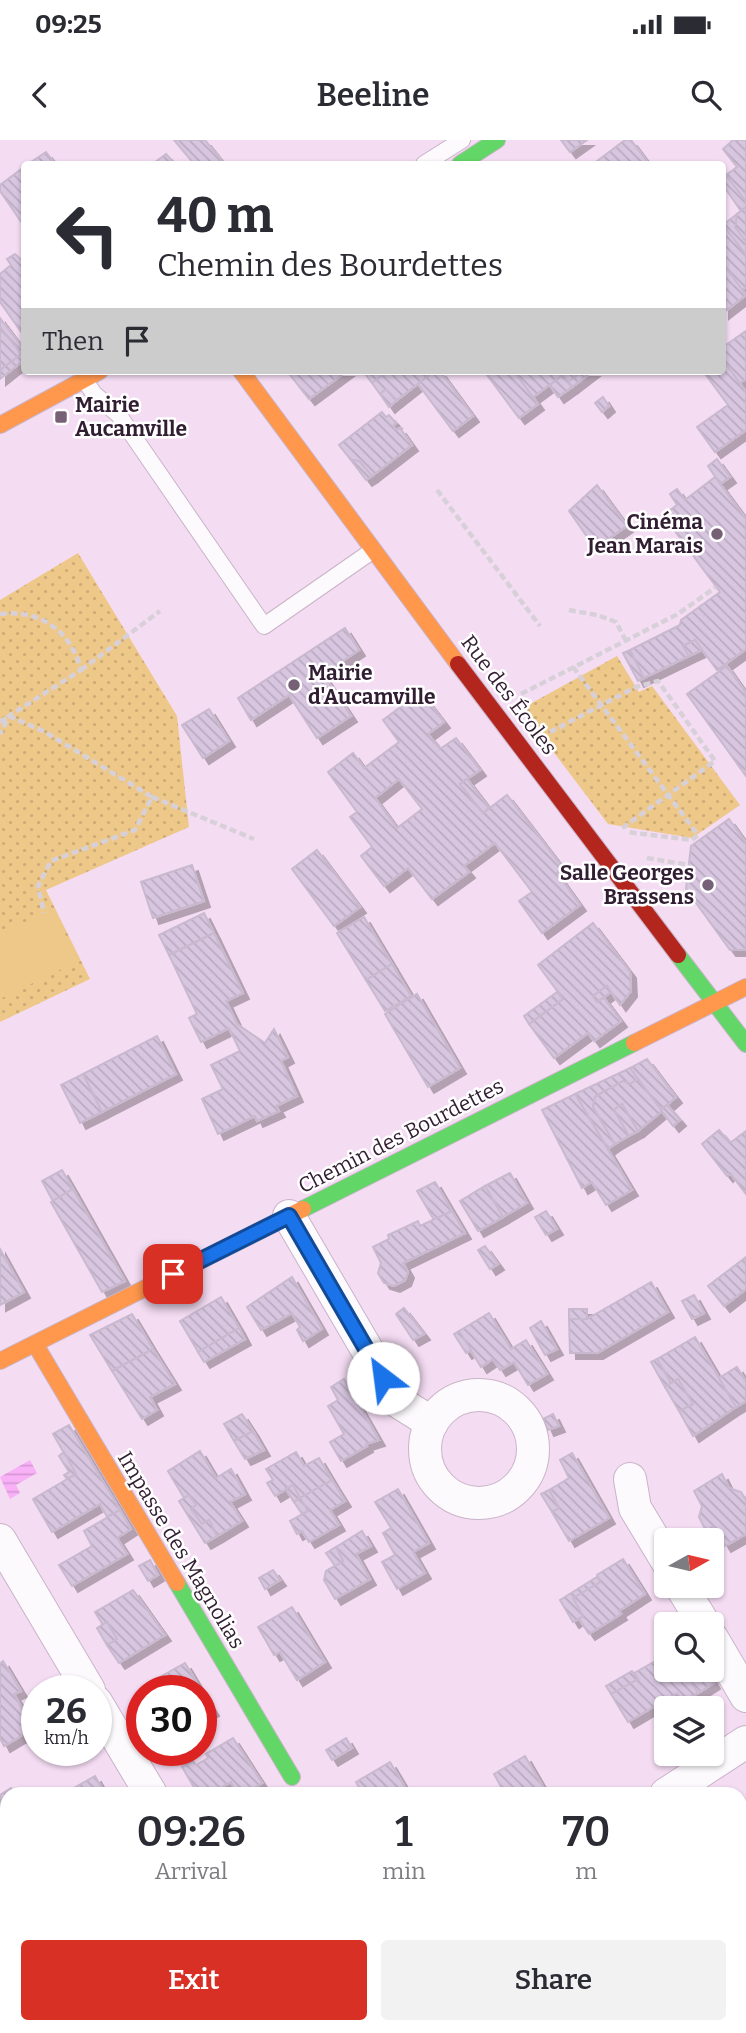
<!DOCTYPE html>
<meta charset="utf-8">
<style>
body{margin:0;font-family:Bitter,serif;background:#f2f2f3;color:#2b2b33;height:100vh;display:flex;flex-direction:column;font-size:26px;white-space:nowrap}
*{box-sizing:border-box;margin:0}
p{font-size:23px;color:#7c7c81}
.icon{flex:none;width:38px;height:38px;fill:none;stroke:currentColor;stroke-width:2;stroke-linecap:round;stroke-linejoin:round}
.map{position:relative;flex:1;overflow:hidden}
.panel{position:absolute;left:0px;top:1647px;width:747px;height:247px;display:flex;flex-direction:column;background:#fff;border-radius:21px 21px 0 0;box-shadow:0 2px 5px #0004}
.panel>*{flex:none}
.banner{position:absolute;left:21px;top:21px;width:705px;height:214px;border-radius:7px;box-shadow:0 2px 5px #0004;background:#fff;color:#2b2b33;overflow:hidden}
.needle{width:46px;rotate:82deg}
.controls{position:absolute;left:654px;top:1388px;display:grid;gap:14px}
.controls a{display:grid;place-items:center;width:70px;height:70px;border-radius:7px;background:#fff;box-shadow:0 2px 5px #0004;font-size:35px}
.speed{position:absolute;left:21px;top:1535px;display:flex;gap:14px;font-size:35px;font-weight:700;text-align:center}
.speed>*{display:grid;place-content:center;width:91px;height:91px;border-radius:50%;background:#fff;box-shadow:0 2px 5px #0004;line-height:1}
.speed small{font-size:18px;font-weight:400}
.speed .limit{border:10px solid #d22;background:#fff;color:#111}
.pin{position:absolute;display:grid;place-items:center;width:60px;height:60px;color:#fff;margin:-30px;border-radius:14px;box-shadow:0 4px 10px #0006}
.me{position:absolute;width:77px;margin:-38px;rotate:330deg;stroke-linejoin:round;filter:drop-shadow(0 0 5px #0008)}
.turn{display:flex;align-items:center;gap:24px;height:147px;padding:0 21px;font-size:32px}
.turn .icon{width:91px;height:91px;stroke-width:2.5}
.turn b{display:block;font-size:49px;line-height:60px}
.then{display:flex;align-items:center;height:66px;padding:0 21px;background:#0003;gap:14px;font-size:26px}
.eta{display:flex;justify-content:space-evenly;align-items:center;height:119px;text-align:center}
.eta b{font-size:42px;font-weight:600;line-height:49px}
.cta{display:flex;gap:14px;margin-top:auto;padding:14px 21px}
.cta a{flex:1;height:80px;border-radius:7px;background:#d93025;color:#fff;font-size:28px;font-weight:600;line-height:80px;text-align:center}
.cta a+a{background:#f2f2f3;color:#2b2b33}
.status{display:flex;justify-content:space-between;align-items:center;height:49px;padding:0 35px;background:#fff;direction:ltr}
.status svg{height:19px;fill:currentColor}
header{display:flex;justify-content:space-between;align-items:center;height:91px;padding:0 21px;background:#fff;font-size:32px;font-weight:600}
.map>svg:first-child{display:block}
</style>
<div class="status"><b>09:25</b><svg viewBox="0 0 49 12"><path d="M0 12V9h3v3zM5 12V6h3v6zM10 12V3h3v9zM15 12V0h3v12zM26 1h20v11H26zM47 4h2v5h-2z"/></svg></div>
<header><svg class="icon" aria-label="back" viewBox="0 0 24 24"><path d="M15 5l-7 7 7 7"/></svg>Beeline<svg class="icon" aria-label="search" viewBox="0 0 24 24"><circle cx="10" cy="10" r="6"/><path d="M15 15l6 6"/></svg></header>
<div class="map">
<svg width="746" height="1893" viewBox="0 0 746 1893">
<defs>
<pattern id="green-dots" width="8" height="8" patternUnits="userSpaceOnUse" patternTransform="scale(1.75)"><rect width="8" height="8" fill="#eec888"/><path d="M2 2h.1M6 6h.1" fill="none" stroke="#cdab76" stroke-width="1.8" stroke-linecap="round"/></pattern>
<pattern id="water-rules" width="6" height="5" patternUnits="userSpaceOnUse" patternTransform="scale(1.75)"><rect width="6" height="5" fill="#f8b1f7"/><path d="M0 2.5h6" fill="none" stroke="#d598d4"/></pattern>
<pattern id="building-back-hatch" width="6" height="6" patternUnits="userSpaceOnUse" patternTransform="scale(1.75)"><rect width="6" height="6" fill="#d8c6e0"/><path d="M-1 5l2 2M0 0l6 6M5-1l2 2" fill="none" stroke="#baaac1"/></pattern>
<filter id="shadow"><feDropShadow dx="6" dy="6" stdDeviation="0" flood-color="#0004"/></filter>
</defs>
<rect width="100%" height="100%" fill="#f4dcf3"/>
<g fill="url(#green-dots)">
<path d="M78 413 177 576 189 687 46 750 90 839 0 882V460Z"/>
<path d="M617 516 639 552 652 546 740 665 692 698 608 684 521 569Z"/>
</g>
<path fill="#eec888" d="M53 769 78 821 0 859V794Z"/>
<path fill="url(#water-rules)" d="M30 1320 37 1333 16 1345 20 1353 10 1359 0 1337Z"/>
<g fill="url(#building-back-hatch)" stroke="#c9b9cf" stroke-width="2" fill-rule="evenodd" filter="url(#shadow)">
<path d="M174 0H205L224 24H194Z"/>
<path d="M561 0H587L570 12Z"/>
<path d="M625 0H631L649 24H600L597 21Z"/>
<path d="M746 0V62L726 35 737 27 723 9 733 0Z"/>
<path d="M46 12 55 24H28Z"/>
<path d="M166 14 175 24H157L155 22Z"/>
<path d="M24 27V86L0 51V45Z"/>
<path d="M726 35 746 62V67L741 71 723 45Z"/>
<path d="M746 67V102L735 87 737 74Z"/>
<path d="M737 74 735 87 746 102V115L723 85Z"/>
<path d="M723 85 746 115V147L742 150 723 124Z"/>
<path d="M15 114 24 122V196L0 162V134L11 125 7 119Z"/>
<path d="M723 124 746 155 723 173Z"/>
<path d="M0 178 24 210V220L0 239V230L21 214 0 187Z"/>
<path d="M0 187 21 214 0 230Z"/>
<path d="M746 191V239L740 243 723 220V207Z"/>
<path d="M723 220 746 252V290L715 312 697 287 728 265 703 231H723Z"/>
<path d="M287 231H347L309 259Z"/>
<path d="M363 231H388L372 243Z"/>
<path d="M388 231H434L396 261 386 249 380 254 372 243Z"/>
<path d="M434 231H440L473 276 453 291 418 244Z"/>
<path d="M484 231H514L538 264 519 278Z"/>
<path d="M514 231H583L568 242 563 235 533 257Z"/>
<path d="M583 231H593L572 247 568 242Z"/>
<path d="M563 235 572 247 558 257 550 245Z"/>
<path d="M386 249 396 261 389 267 380 254Z"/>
<path d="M603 257 609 266 602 272 595 263Z"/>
<path d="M382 272 386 277 389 275 396 283 393 286 396 290 400 288 412 305 372 336 359 321 351 320 339 305Z"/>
<path d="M717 319 730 337 720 344 708 326Z"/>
<path d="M351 320 359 321 372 336 366 340Z"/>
<path d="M715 337 746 379V509L717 530 695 500 683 506 689 516 644 538 630 510 680 485 681 480 720 452 663 375 677 365 670 354 677 349 685 360Z"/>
<path d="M597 345 627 386 595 408 569 371Z"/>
<path d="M345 488 359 510 323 534 351 576 317 598 289 555 251 580 238 558Z"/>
<path d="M695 500 702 510 689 516 683 506Z"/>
<path d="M630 510 644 538 638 541 623 513Z"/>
<path d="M727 526 746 553V636L687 554Z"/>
<path d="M421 552 444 582 428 594 440 609 456 598 480 630 460 644 483 673 507 655 563 728 557 733 580 765 542 793 519 761 532 752 495 703 464 726 469 732 432 759 408 728 384 746 361 716 372 707 350 677 357 672 328 632 353 613 364 628 399 602 383 580ZM399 639 422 669 397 688 375 658Z"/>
<path d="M209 569 229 601 203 618 182 585Z"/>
<path d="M467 639 489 668 483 673 460 644Z"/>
<path d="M729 679 746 703V810H730L686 749 691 706Z"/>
<path d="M317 710 360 767 334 786 292 729Z"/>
<path d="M192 725 204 761 153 778 141 742Z"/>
<path d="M204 773 214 793 169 815 159 795Z"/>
<path d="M364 777 392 824 366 840 337 793Z"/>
<path d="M593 783 630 832 631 851 620 865 607 846 593 856 597 862 604 858 621 881 594 901 588 893 554 918 529 884 563 859 538 825Z"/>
<path d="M214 793 243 853 226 861 237 884 265 903 274 889 288 917 281 921 297 956 276 966 279 971 257 981 255 976 218 994 202 959 223 949 211 925 240 911 229 888 201 902 189 878 197 874 169 815Z"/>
<path d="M392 824 411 856 385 871 366 840Z"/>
<path d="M607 846 611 852 597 862 593 856Z"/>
<path d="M557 852 563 859 529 884 524 876Z"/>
<path d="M417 854 460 928 428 947 385 874Z"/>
<path d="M157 896 176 934 102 972 83 934Z"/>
<path d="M647 919 676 957 661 970 630 928Z"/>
<path d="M630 928 638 939 630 944 623 941 595 957 593 967 615 1004 608 1009 575 954Z"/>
<path d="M83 934 102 972 80 983 61 945Z"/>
<path d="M638 939 662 971 638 991 622 964 614 970 629 996 615 1004 593 967 595 957 623 941 630 944Z"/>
<path d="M575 954 632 1050 606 1065 592 1042 582 1048 542 970Z"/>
<path d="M622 964 638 991 629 996 614 970Z"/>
<path d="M667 965 680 980 673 986 661 970Z"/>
<path d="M719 990 730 1003 746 991V1054L730 1033 727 1036 702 1004Z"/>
<path d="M62 1030 73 1049 53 1061 42 1041Z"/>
<path d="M510 1033 527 1063 503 1077 485 1046Z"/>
<path d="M435 1042 452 1071 434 1080 417 1051Z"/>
<path d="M485 1046 503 1077 478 1091 460 1061Z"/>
<path d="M73 1049 125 1141 102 1152 51 1062Z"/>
<path d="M452 1071 465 1093 403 1123 408 1132 405 1140 394 1146 384 1143 378 1133 381 1123 373 1107 389 1099 388 1095 418 1081 420 1086Z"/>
<path d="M546 1071 557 1089 546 1095 535 1077Z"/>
<path d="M485 1106 498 1124 490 1129 478 1110Z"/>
<path d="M0 1109 24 1152 0 1165Z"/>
<path d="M746 1117V1149L724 1166 708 1146Z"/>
<path d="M292 1137 322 1189 303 1201 297 1190 300 1187 292 1173 261 1190 247 1167Z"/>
<path d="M651 1142 668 1172 597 1213H570L569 1179H587Z"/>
<path d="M694 1155 704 1173 692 1179 682 1161Z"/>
<path d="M221 1157 239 1188 198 1212 180 1181Z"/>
<path d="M404 1168 424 1194 413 1200 396 1174Z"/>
<rect x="569" y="1169" width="18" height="10"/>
<path d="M489 1173 511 1209 526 1200 547 1234 528 1245 514 1222 500 1230 493 1219 481 1227 459 1191Z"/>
<path d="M132 1174 153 1209 112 1231 90 1195Z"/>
<path d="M541 1181 557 1209 545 1215 530 1188Z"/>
<path d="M239 1188 245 1199 204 1222 198 1212Z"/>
<path d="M459 1191 471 1210 466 1213 454 1194Z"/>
<path d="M695 1197 736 1267 693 1296 679 1271 693 1264 678 1239 671 1243 657 1219Z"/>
<path d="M153 1209 175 1244 150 1257 157 1270 142 1279 112 1231Z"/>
<path d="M657 1219 671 1243 665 1247 651 1222Z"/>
<path d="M737 1227 746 1242V1261L736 1267 719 1238Z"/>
<path d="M344 1239 379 1300 366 1304 367 1306 341 1321 330 1302 344 1294 328 1266 338 1260 331 1247Z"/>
<path d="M678 1239 693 1264 679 1271 665 1247Z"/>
<path d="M242 1274 253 1291 234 1301 224 1284Z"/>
<path d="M553 1274 559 1286 548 1290 543 1279Z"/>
<path d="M69 1285 120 1370 107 1377 100 1364 52 1392 33 1359 76 1334 53 1294Z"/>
<path d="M253 1291 264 1310 245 1319 234 1301Z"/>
<path d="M200 1311 216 1338 231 1329 245 1354 230 1362 242 1381 217 1396 209 1380 202 1384 191 1369 196 1365 189 1355 184 1358 168 1331Z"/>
<path d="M64 1312 76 1334 67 1339 64 1335 69 1332 59 1316Z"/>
<path d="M296 1312 304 1326 319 1318 332 1340 300 1358 293 1345 275 1356 267 1343 273 1340 266 1329Z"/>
<path d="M572 1313 609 1378 569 1401 552 1372 559 1368 549 1350 569 1338 560 1320Z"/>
<path d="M722 1334 729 1348 741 1352 746 1360V1394L725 1406 713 1386 706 1391 699 1377 702 1366 694 1351Z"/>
<path d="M332 1340 345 1361 330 1370 339 1385 309 1402 302 1391 297 1394 290 1381 308 1371 300 1358Z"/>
<path d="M293 1345 300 1358 294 1362 286 1349Z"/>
<path d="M398 1349 429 1403 413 1412 425 1433 397 1449 382 1422 395 1415 383 1393 391 1388 375 1362Z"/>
<path d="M549 1350 559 1368 552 1372 541 1354Z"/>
<path d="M189 1355 196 1365 191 1369 202 1384 209 1380 217 1396 205 1403 179 1361Z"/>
<path d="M300 1358 308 1371 302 1374 294 1362Z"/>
<path d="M120 1370 131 1389 117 1398 127 1414 72 1446 59 1425 92 1406 84 1391Z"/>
<path d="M362 1391 371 1406 356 1414 370 1439 335 1459 324 1440 326 1431 343 1421 336 1407Z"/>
<path d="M336 1407 343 1421 335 1426 326 1413Z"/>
<path d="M623 1419 645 1454 619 1471 621 1474 589 1494 579 1479 583 1476 573 1458 600 1442 597 1435Z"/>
<path d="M150 1420 158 1435 148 1441 139 1426Z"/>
<path d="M273 1430 280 1440 265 1449 259 1438Z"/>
<path d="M597 1437 600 1442 573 1458 583 1476 573 1482 560 1460Z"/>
<path d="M133 1450 165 1495 119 1523 107 1505 117 1499 107 1482 103 1485 95 1472Z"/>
<path d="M292 1467 325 1522 297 1540 280 1512 274 1515 258 1487Z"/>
<path d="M107 1482 117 1499 107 1505 97 1488Z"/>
<path d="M659 1519 665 1529 684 1530 698 1553 682 1561 677 1553 628 1582 611 1554 638 1539 634 1533Z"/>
<path d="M3 1521 21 1551 14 1554 33 1589 4 1606 0 1598V1524Z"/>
<path d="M185 1523 213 1570 201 1576V1550H157L151 1542Z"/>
<path d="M707 1530 714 1543 698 1553 685 1531Z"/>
<path d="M632 1531 638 1539 611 1554 606 1546Z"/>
<path d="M233 1598 262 1643 244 1654H237L231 1642 210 1654H198L182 1627 193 1621 196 1625 208 1618 206 1614Z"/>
<path d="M346 1598 352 1608 332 1620 326 1610Z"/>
<path d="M525 1616 547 1654H505L494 1634Z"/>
<path d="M390 1622 409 1654H363L356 1642Z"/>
<path d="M95 1636 105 1654H68L67 1652Z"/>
<path d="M11 1648 15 1654H7V1671L2 1674 0 1655Z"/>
<path d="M746 1810V1850L740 1853V1814Z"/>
<path d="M7 1827V1886H54L58 1893H1L0 1831Z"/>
<path d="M509 1886 514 1893H471L475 1886Z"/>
<path d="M618 1886H665L669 1893H618L615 1888Z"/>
</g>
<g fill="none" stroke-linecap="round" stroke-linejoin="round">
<defs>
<g id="lane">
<path d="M424 24 462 0"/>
<path d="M84 239 94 254 118 274 264 486 372 411"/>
</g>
<g id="street">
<path d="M289 1076 397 1261 432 1283"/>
<circle cx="479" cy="1309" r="54"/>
<path d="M630 1339 635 1368 667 1421"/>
<path d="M0 1400 89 1550"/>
<path d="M681 1446 704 1484"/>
<path d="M712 1498 746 1556"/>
<path d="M96 1562 151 1654"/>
<path d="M666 1654 746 1602"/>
<path d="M289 1886 292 1893"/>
</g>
<g id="fast">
<path d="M460 24 497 0"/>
<path d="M678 815 746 904"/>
<path d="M303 1069 634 903"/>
<path d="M177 1443 292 1637"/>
</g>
<g id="slow">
<path d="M241 231 458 524"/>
<path d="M0 285 100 231"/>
<path d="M634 903 746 847"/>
<path d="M35 1204 177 1443"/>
<path d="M0 1221 303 1069"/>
</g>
<path id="jam" d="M458 524 678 815"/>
</defs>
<use href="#lane" stroke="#c9b4c8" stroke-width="18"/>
<use href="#street" stroke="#c9b4c8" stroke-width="34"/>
<use href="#fast" stroke="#c9b4c8" stroke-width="18"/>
<use href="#slow" stroke="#c9b4c8" stroke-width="18"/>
<use href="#jam" stroke="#c9b4c8" stroke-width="18"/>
<g stroke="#d8d0d8" stroke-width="4.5" stroke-dasharray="7 3.5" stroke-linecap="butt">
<path d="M437 350 540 486"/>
<path d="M569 470 597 475 616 482 626 501"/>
<path d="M0 474C40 469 71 491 81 530L9 576 0 594"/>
<path d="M573 527 698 695 692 700 627 692"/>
<path d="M81 530 160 471"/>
<path d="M521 554 678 474 716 447"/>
<path d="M0 582 9 576 45 592 152 657 135 690 51 721 38 746 44 773"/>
<path d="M550 592 636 547 658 541 715 621 621 689"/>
<path d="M152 657 254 699"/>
<path d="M647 718 689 725"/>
<path d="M408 1886 412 1893"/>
</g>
<use href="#lane" stroke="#fdfafd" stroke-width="16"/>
<use href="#street" stroke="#fdfafd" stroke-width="32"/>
<use href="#fast" stroke="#63d668" stroke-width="16"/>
<use href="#slow" stroke="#ff974d" stroke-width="16"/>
<use href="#jam" stroke="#b3261e" stroke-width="16"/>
</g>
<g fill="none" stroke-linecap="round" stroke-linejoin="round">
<defs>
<path id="route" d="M173 1134 289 1076 383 1238"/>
</defs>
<use href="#route" stroke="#114b97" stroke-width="18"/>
<use href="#route" stroke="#1a73e8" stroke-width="12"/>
</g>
<g fill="#766076" stroke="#fff" stroke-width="2.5">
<rect x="54" y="270" width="14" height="14" rx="3.5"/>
<circle cx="717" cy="394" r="7"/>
<circle cx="294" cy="545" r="7"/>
<circle cx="708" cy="745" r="7"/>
</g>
<g text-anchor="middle" stroke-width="5" stroke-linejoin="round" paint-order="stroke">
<g font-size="21" font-weight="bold" fill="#321e32" stroke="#fff" text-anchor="start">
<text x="75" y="272">Mairie<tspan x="75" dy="24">Aucamville</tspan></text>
<text x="703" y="389" text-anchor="end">Cinéma<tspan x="703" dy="24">Jean Marais</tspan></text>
<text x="308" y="540">Mairie<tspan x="308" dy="24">d'Aucamville</tspan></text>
<text x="694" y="740" text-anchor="end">Salle Georges<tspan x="694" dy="24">Brassens</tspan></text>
</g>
<g font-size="21" fill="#321e32" stroke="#fff">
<text transform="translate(509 555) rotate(53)" y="7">Rue des Écoles</text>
<text transform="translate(401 996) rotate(-27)" y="7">Chemin des Bourdettes</text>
<text transform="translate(181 1410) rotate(59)" y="7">Impasse des Magnolias</text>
</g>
</g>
</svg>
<div class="controls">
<a><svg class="needle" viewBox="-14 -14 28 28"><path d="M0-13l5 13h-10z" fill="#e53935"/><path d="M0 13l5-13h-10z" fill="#7c7c81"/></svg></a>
<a><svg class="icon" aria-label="search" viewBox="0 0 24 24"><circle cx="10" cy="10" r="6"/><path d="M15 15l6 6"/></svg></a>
<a><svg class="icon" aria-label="layers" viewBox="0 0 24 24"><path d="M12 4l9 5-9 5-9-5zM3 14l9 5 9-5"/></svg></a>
</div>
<div class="speed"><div>26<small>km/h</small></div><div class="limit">30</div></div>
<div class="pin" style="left:173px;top:1134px;background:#d93025"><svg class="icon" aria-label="arrive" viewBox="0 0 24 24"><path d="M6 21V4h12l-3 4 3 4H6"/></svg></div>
<svg class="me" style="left:383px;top:1238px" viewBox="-20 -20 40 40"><circle r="19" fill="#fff"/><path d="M0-13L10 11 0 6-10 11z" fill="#1a73e8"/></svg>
<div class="banner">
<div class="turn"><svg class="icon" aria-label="left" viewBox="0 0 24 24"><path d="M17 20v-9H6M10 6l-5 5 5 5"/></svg><div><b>40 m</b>Chemin des Bourdettes</div></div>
<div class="then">Then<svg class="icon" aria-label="arrive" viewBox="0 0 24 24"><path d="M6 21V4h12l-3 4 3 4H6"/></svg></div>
</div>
<section class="panel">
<div class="eta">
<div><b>09:26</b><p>Arrival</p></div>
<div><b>1</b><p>min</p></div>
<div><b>70</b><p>m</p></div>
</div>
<div class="cta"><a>Exit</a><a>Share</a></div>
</section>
</div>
